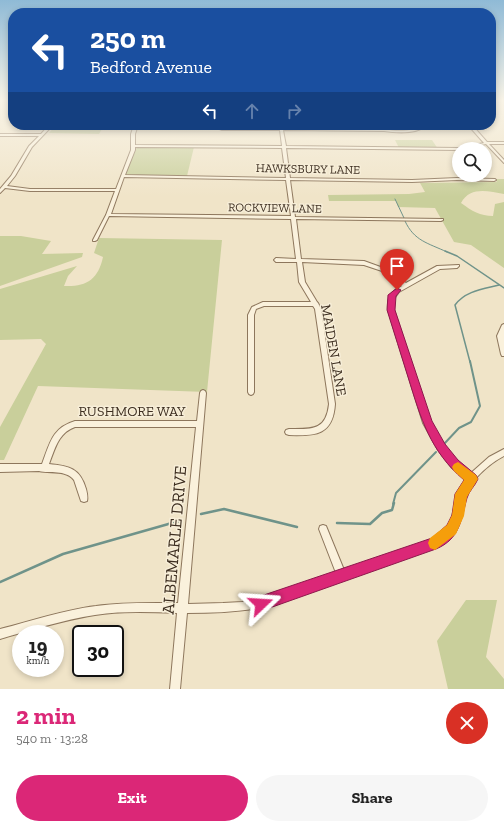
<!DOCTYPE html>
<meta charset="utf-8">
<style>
body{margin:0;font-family:"Zilla Slab",serif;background:#f6f6f6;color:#222;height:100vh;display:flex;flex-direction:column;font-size:15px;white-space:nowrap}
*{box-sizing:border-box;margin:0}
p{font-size:13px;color:#767676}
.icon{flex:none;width:22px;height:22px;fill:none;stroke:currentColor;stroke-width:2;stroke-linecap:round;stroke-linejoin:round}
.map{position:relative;height:689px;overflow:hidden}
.side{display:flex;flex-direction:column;background:#fff;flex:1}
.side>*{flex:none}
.hud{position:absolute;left:8px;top:8px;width:488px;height:122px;border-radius:16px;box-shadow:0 2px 6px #0003;background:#1a4fa0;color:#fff;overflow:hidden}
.controls{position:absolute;left:452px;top:142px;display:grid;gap:8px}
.controls a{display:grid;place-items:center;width:40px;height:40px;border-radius:50%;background:#fff;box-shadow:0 2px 6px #0003;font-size:20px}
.speed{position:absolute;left:12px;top:625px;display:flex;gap:8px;font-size:20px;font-weight:700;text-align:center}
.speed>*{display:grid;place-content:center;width:52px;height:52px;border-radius:50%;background:#fff;box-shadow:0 2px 6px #0003;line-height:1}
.speed small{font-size:10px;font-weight:400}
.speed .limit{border:2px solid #111;border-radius:6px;background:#fff;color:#111}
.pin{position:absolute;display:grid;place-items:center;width:34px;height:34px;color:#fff;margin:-41px -17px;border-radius:50% 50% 50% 0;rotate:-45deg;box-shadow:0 0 4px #0007}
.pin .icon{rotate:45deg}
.me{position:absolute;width:44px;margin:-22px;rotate:70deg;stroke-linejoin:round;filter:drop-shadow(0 0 3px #0008)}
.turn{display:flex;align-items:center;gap:14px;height:84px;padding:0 16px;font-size:18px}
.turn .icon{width:52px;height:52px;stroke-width:2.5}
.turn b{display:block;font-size:28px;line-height:34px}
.lanes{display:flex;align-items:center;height:38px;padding:0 16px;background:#0003;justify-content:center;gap:20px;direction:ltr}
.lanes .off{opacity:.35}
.round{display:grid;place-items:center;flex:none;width:42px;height:42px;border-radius:21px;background:#f6f6f6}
.overview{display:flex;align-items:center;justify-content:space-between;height:68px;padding:0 16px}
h1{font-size:24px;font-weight:700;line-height:30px;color:#db2777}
.primary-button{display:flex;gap:8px;margin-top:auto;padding:8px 16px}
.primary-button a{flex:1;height:46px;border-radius:24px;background:#db2777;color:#fff;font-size:16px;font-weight:700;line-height:46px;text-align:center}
.primary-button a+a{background:#f6f6f6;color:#222}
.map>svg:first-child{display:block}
</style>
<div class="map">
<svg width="504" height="689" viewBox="0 0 504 689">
<rect width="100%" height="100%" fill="#f0e4c8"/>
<g fill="#c9cf9b">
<path d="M55 126 60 128H105L102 129 99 134 49 133Z"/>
<path d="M395 140H432L438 149 399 148Z"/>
<path d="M137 147H194L187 176 125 175Z"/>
<path d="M495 179H504V194C488 191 470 186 461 203 472 211 480 216 493 216L495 204 504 202V268L471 245 454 242 435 208 398 207 396 201H329L328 195 409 194 425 192 420 183 497 182Z"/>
<path d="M0 236H21L51 241 42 254 83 253 82 257 0 286Z"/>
<path d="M99 238 222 240 207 392 38 386 4 460H0V427L46 344 41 339 0 340V289L77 266 68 276 64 286C86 287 98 280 103 257L94 253Z"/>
<path d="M466 600H497L486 657 504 679V689H448L437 641Z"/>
</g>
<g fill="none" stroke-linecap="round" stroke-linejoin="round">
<g stroke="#6f938a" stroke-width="1">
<path d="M395 199 404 218"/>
<path d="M405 221C414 241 428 243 447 252"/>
</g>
<g stroke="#6f938a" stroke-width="1.5">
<path d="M445 251 457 256 504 288"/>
<path d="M470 362 455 305C465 291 483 289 499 285"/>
</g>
<g stroke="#6f938a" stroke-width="2">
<path d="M444 444 459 428 471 422 480 406 470 361"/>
<path d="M393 504 396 493 436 452"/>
</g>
<g stroke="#6f938a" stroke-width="2.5">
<path d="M201 514 224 509 297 527"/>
<path d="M337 523 370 524 382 513 392 510 394 503"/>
<path d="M0 582 63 554 179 521"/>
</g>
<defs>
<g id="minor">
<path d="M49 125H53L32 147 15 176 7 186 30 189H116L131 150V134L134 125H138L135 134V145L282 146 280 130H222L210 125H215L222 128H280L279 125H283V128L384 129C394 131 405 131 415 129 419 128 423 125 428 125 417 134 397 133 384 131L283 130 286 146 459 148 484 143 468 125H472L487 142H504V144H489L504 160V163L486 144 464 149H459V150L286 148 290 178 412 180 457 178 495 179 496 180 494 181 457 180 412 182 290 180 295 217 443 219V220L441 221 296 219 301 259 364 261 386 269 406 283 437 266 459 265V266L457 268 440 269 399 292 394 299V310L430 422 444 446 457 461 471 473 489 457 504 449V456C490 463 468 482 464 498 462 510 462 521 455 531 451 537 444 541 439 546L261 608C236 612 212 613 187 613L180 689H170L177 613C150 612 122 611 95 615 63 620 31 630 0 639V629C32 621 63 610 96 606 123 602 151 603 178 603L196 427H75C58 433 55 449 49 464 69 466 80 468 86 489 87 493 88 497 87 501L84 502 81 501 74 480C65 469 50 474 39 471L0 472V464H42C50 443 52 428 75 421H197L200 393 201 391 203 390 205 391 206 393 188 604 223 603 242 602 261 598 336 573 319 529 320 526 323 525 326 526 344 570 433 540 446 529 451 521 457 496 461 487 466 479 451 467 438 450 423 423 388 310C387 296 391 292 402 286L382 271 364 265 302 262 305 282 317 302 318 303 321 309 335 404C333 435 316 436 289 435L286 434 285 432 286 430 289 429C312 429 326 431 329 404L315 309 313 306H264L256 309 254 315V392L253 394 251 395 249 394 248 392V315L252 307 263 302H311L299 282 297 262H276L274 260 276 258 296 259 291 219 109 216 97 240 95 241H93V240L106 215 115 191H30L5 188 0 193V189L11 176 29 146 39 136H0V134H41ZM135 147 282 148 286 178 125 175 135 150ZM124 177 286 180 291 216 111 214Z"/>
<path d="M504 324C504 335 504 345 504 356H502L501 354 497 336 502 325Z"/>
</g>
</defs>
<use href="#minor" stroke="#8d765c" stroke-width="2"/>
<use href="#minor" fill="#faf1dc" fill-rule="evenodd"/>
</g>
<linearGradient id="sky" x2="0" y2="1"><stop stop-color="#8fbad6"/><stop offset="0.51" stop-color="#f8f3e6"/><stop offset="1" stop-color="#f8f3e6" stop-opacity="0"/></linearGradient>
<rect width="504" height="197" fill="url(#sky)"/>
<path fill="#db2777" stroke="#8e194d" d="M397 288 401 290 396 296 395 310 432 421 445 444 458 460 476 475 478 479C475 486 469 491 467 498 461 520 460 539 436 549L261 611 256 609 254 604 256 598 261 596 432 538 447 525 452 515 455 494 464 480C430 451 421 419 408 377 401 355 394 332 387 310L388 295Z"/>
<path fill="#f59e0b" d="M458 462 476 475 478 479 467 497 464 516 456 534 435 550 430 548 428 543 430 538 447 525 452 515 455 494 464 480 454 471 452 467 454 464Z"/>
<g text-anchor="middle" stroke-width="3" stroke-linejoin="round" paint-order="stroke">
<g font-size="12" fill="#3d2e20" stroke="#f7eed8">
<text transform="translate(308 169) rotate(1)" y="4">HAWKSBURY LANE</text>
<text transform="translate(275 208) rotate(1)" y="4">ROCKVIEW LANE</text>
</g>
<g font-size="14" fill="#3d2e20" stroke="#f7eed8">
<text transform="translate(334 350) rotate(80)" y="5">MAIDEN LANE</text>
<text x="132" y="416">RUSHMORE WAY</text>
</g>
<g font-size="17" fill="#3d2e20" stroke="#f7eed8">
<text transform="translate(174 540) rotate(-85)" y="6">ALBEMARLE DRIVE</text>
</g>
</g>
</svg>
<div class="controls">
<a><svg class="icon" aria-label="search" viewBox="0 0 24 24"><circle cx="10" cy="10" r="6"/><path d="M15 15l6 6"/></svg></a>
</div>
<div class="speed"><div>19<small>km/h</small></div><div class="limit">30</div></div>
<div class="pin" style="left:397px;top:290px;background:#d93025"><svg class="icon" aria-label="arrive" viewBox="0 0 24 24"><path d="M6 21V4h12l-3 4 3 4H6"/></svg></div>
<svg class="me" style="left:261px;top:604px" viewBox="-20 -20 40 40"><path d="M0-17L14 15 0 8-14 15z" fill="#db2777" stroke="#fff" stroke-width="4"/></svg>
<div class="hud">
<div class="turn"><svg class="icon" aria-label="left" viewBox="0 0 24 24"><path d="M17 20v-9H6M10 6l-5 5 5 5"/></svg><div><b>250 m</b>Bedford Avenue</div></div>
<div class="lanes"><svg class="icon" aria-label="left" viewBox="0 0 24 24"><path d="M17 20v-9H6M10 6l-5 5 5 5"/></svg><svg class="icon off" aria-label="ahead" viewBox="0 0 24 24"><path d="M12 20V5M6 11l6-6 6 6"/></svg><svg class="icon off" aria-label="right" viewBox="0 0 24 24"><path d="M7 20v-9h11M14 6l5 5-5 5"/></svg></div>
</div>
</div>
<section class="side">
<div class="overview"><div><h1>2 min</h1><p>540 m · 13:28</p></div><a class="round" style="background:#d93025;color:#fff"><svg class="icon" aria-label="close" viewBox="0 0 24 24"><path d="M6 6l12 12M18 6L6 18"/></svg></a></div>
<div class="primary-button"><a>Exit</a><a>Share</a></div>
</section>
